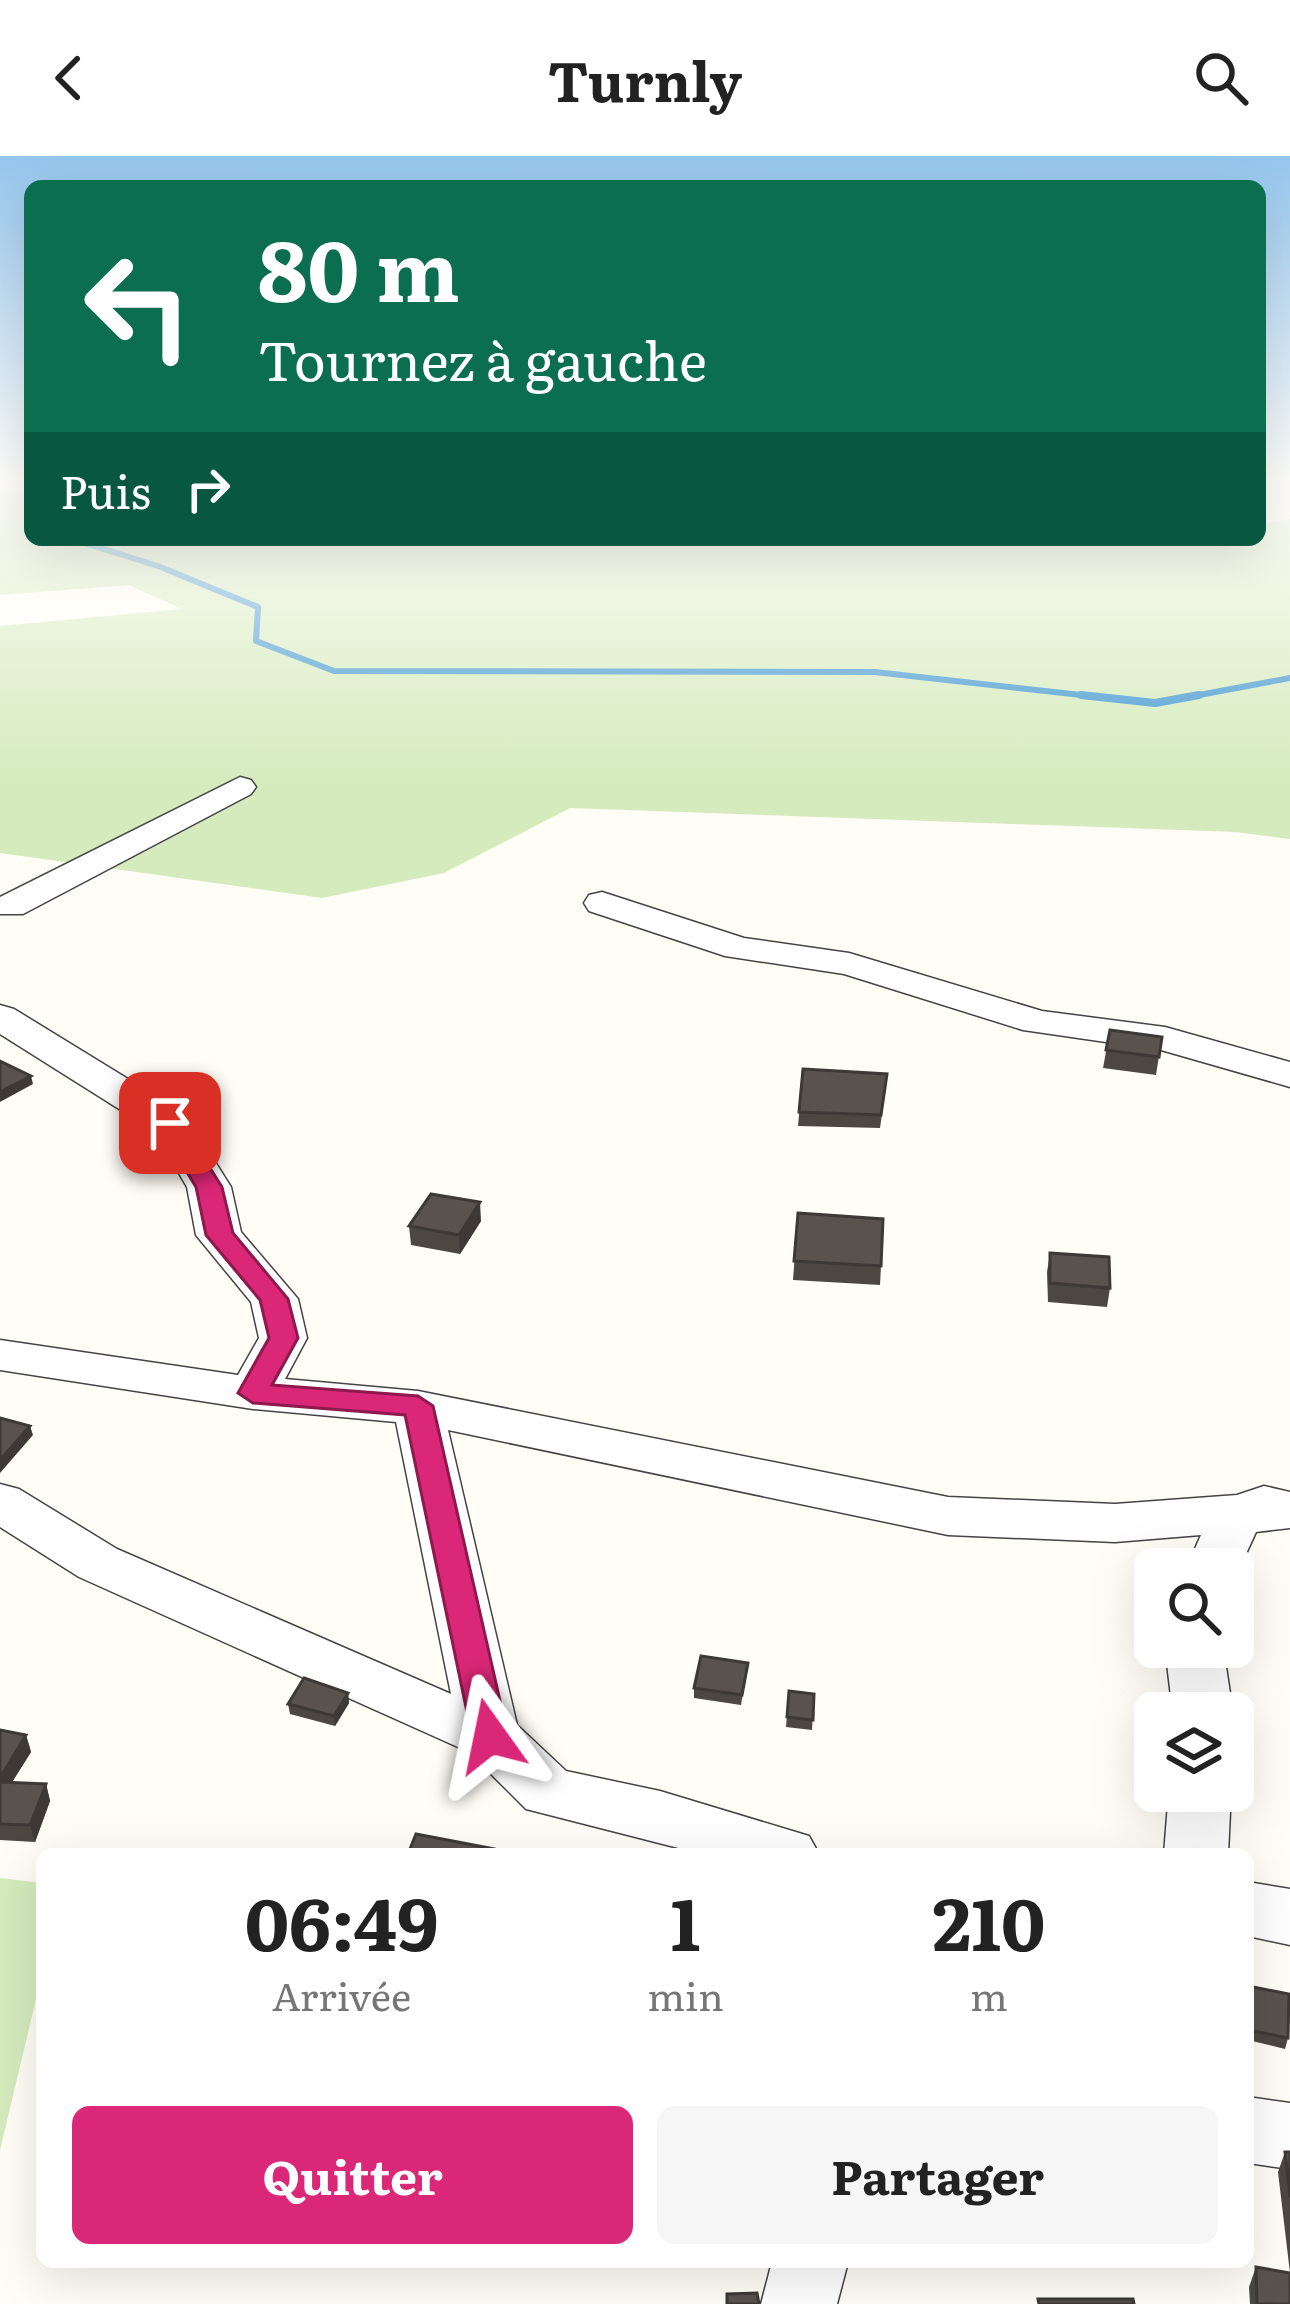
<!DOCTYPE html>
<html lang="fr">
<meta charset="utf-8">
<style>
body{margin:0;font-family:Literata,serif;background:#f6f6f6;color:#222;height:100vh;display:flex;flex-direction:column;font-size:45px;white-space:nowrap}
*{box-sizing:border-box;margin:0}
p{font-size:39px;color:#767676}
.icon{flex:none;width:66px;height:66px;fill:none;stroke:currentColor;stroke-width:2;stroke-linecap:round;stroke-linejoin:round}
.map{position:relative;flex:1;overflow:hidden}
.details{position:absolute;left:36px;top:1692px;width:1218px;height:420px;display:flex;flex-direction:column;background:#fff;border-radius:18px;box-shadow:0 12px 48px #0002}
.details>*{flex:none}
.banner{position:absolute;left:24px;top:24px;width:1242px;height:366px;border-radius:18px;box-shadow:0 12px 48px #0002;background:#0b6e4f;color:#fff;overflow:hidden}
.buttons{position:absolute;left:1134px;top:1392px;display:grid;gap:24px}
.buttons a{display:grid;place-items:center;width:120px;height:120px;border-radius:18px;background:#fff;box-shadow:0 12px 48px #0002;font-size:60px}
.pin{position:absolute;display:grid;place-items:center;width:102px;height:102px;color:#fff;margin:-51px;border-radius:24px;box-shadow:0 6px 18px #0006}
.me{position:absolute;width:132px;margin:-66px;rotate:348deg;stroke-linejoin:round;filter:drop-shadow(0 0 9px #0008)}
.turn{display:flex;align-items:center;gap:42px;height:252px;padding:0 36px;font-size:54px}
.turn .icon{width:156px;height:156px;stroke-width:2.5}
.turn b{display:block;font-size:84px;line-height:102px}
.then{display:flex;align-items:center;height:114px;padding:0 36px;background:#0003;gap:24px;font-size:45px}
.eta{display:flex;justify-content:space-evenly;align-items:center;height:204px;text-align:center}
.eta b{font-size:72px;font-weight:700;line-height:84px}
.action{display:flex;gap:24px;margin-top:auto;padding:24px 36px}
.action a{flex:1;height:138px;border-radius:18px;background:#db2777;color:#fff;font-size:48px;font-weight:700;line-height:138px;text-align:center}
.action a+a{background:#f6f6f6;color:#222}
header{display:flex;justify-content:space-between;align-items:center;height:156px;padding:0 36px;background:#fff;font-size:54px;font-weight:700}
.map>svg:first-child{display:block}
</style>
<header><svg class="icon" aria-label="back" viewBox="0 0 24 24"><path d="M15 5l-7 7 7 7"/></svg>Turnly<svg class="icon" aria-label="search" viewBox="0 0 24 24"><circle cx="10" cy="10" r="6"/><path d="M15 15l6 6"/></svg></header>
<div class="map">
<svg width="1290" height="2148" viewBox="0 0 1290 2148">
<rect width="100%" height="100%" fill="#fffdf5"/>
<g fill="#d5ebbd">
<path d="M0 326H30V384H1260V369L1290 363V683L1235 676 570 652 444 717 322 742 0 697V470L182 453 129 429 0 439Z"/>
<path d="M0 1722 42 1727V1818L0 1994Z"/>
</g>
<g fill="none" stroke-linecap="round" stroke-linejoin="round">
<g stroke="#3f96cf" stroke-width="6">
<path d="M75 384 158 410 258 451 256 485 334 515 875 516 1108 542"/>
<path d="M1183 542 1290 522"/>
</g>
<path stroke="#3f96cf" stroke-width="8" d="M1081 539 1155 547 1199 539"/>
<defs>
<g id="minor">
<path d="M240 621 251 624 256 631 251 638 23 758H0V741Z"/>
<path d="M602 736 744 782 849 797 1042 855 1165 871 1290 906V931L1161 894 1023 874 844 818 725 800 589 755 584 747 589 739Z"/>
<path d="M0 849 14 853 185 958 231 1031 241 1076 298 1143 307 1182 285 1223 418 1235 948 1341 1115 1348 1237 1339 1264 1330 1290 1336V1372L1256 1376 1233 1426V1413H1186L1201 1379 1115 1386 948 1379 448 1274 517 1569 566 1615 660 1635 809 1680 819 1698H702L526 1653 469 1596 79 1421 0 1371V1328L19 1333 117 1393 451 1538 396 1266 253 1253 0 1214V1184L238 1219 259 1182 251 1146 196 1079 187 1031 154 975 0 878Z"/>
<path d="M1165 1491H1223L1233 1557H1173Z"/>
<path d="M1169 1635H1231L1228 1698H1164Z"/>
<path d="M1248 1726 1290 1733V1789L1248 1780Z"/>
<path d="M1248 1941 1290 1947V2013L1248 2007Z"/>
<path d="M772 2106H848L837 2148H761Z"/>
</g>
</defs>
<use href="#minor" stroke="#444" stroke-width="3"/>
<use href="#minor" fill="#fff" fill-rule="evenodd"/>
</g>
<g fill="#4d4742">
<path d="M1110 874 1162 881 1156 919 1103 912Z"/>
<path d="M803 913 886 931 880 972 798 970Z"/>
<path d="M798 1057 881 1110 880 1129 793 1124Z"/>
<path d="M481 1065 460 1098 411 1089 409 1070Z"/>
<path d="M1050 1097 1110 1132 1107 1151 1048 1146 1047 1116Z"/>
<path d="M748 1507 741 1549 694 1542V1532Z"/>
<path d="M789 1535 814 1538 812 1574 786 1571Z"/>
<path d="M348 1537 349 1547 335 1570 290 1558 288 1548Z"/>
<path d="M0 1574 26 1579 31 1596 12 1626 46 1628 50 1645 35 1686 0 1684Z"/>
<path d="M1248 1830 1288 1882 1285 1893 1248 1884Z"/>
<path d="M1285 1996H1290V2148H1250L1249 2131 1256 2111 1290 2117 1278 2016Z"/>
</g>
<g fill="#3f3936">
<path d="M31 920 33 928 0 946V936Z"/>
<path d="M480 1046 481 1065 460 1098 459 1079Z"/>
<path d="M30 1270 33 1279 0 1317V1304Z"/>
<path d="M348 1537 349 1547 335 1570 334 1560Z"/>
<path d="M26 1579 31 1596 2 1642 0 1622Z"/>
<path d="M46 1628 50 1645 35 1686 30 1669Z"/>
</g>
<g fill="#5a524d" stroke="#3f3936" stroke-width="3">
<path d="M1110 874 1162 881 1159 901 1106 894Z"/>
<path d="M0 905 31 920 0 936Z"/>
<path d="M803 913 887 918 881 959 799 956Z"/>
<path d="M431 1038 480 1046 459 1079 409 1070Z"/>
<path d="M798 1057 883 1063 881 1110 794 1105Z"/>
<path d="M1050 1097 1109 1101 1110 1132 1050 1127Z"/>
<path d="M0 1262 30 1270 0 1304Z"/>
<path d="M701 1500 748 1507 742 1539 694 1532Z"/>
<path d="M304 1522 348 1537 334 1560 288 1548Z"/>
<path d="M789 1535 814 1538 813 1564 787 1561Z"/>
<path d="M0 1574 26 1579 0 1622Z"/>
<path d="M0 1626 46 1628 30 1669 0 1668Z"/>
<path d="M416 1678 494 1693 492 1698H408Z"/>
<path d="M1248 1830 1289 1838 1288 1882 1248 1874Z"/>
<path d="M1285 1996H1290V2041Z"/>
<path d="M1256 2111 1290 2117V2148H1257Z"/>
<path d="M757 2137 759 2148H727V2138Z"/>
<path d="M1038 2143H1133L1134 2148H1039Z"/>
</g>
<linearGradient id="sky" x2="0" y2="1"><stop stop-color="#95c6ee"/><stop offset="0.52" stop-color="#fffefa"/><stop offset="1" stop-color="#fffefa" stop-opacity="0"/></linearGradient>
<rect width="1290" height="627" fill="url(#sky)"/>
<path fill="#db2777" stroke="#8e194d" stroke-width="3" d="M170 959 178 961 222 1031 233 1077 288 1143 298 1182 272 1229 418 1240 433 1250 508 1580 503 1590 490 1594 477 1590 472 1580 405 1259 253 1247 238 1237 269 1182 260 1144 206 1079 196 1031 157 967Z"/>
</svg>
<div class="buttons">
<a><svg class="icon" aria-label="search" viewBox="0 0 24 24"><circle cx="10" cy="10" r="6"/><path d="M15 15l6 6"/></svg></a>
<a><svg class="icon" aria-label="layers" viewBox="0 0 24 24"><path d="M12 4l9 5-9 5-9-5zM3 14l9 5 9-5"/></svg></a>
</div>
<div class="pin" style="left:170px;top:967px;background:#d93025"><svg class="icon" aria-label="arrive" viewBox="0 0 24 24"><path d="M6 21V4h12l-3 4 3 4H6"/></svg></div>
<svg class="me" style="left:490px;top:1580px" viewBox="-20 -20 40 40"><path d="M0-17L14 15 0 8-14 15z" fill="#db2777" stroke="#fff" stroke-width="4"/></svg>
<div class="banner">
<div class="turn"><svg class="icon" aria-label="left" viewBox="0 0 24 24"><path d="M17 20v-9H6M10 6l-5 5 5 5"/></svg><div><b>80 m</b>Tournez à gauche</div></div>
<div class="then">Puis<svg class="icon" aria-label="right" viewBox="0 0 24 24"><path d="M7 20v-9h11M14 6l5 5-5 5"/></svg></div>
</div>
<section class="details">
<div class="eta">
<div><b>06:49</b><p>Arrivée</p></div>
<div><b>1</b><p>min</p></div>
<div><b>210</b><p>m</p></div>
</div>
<div class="action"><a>Quitter</a><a>Partager</a></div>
</section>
</div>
